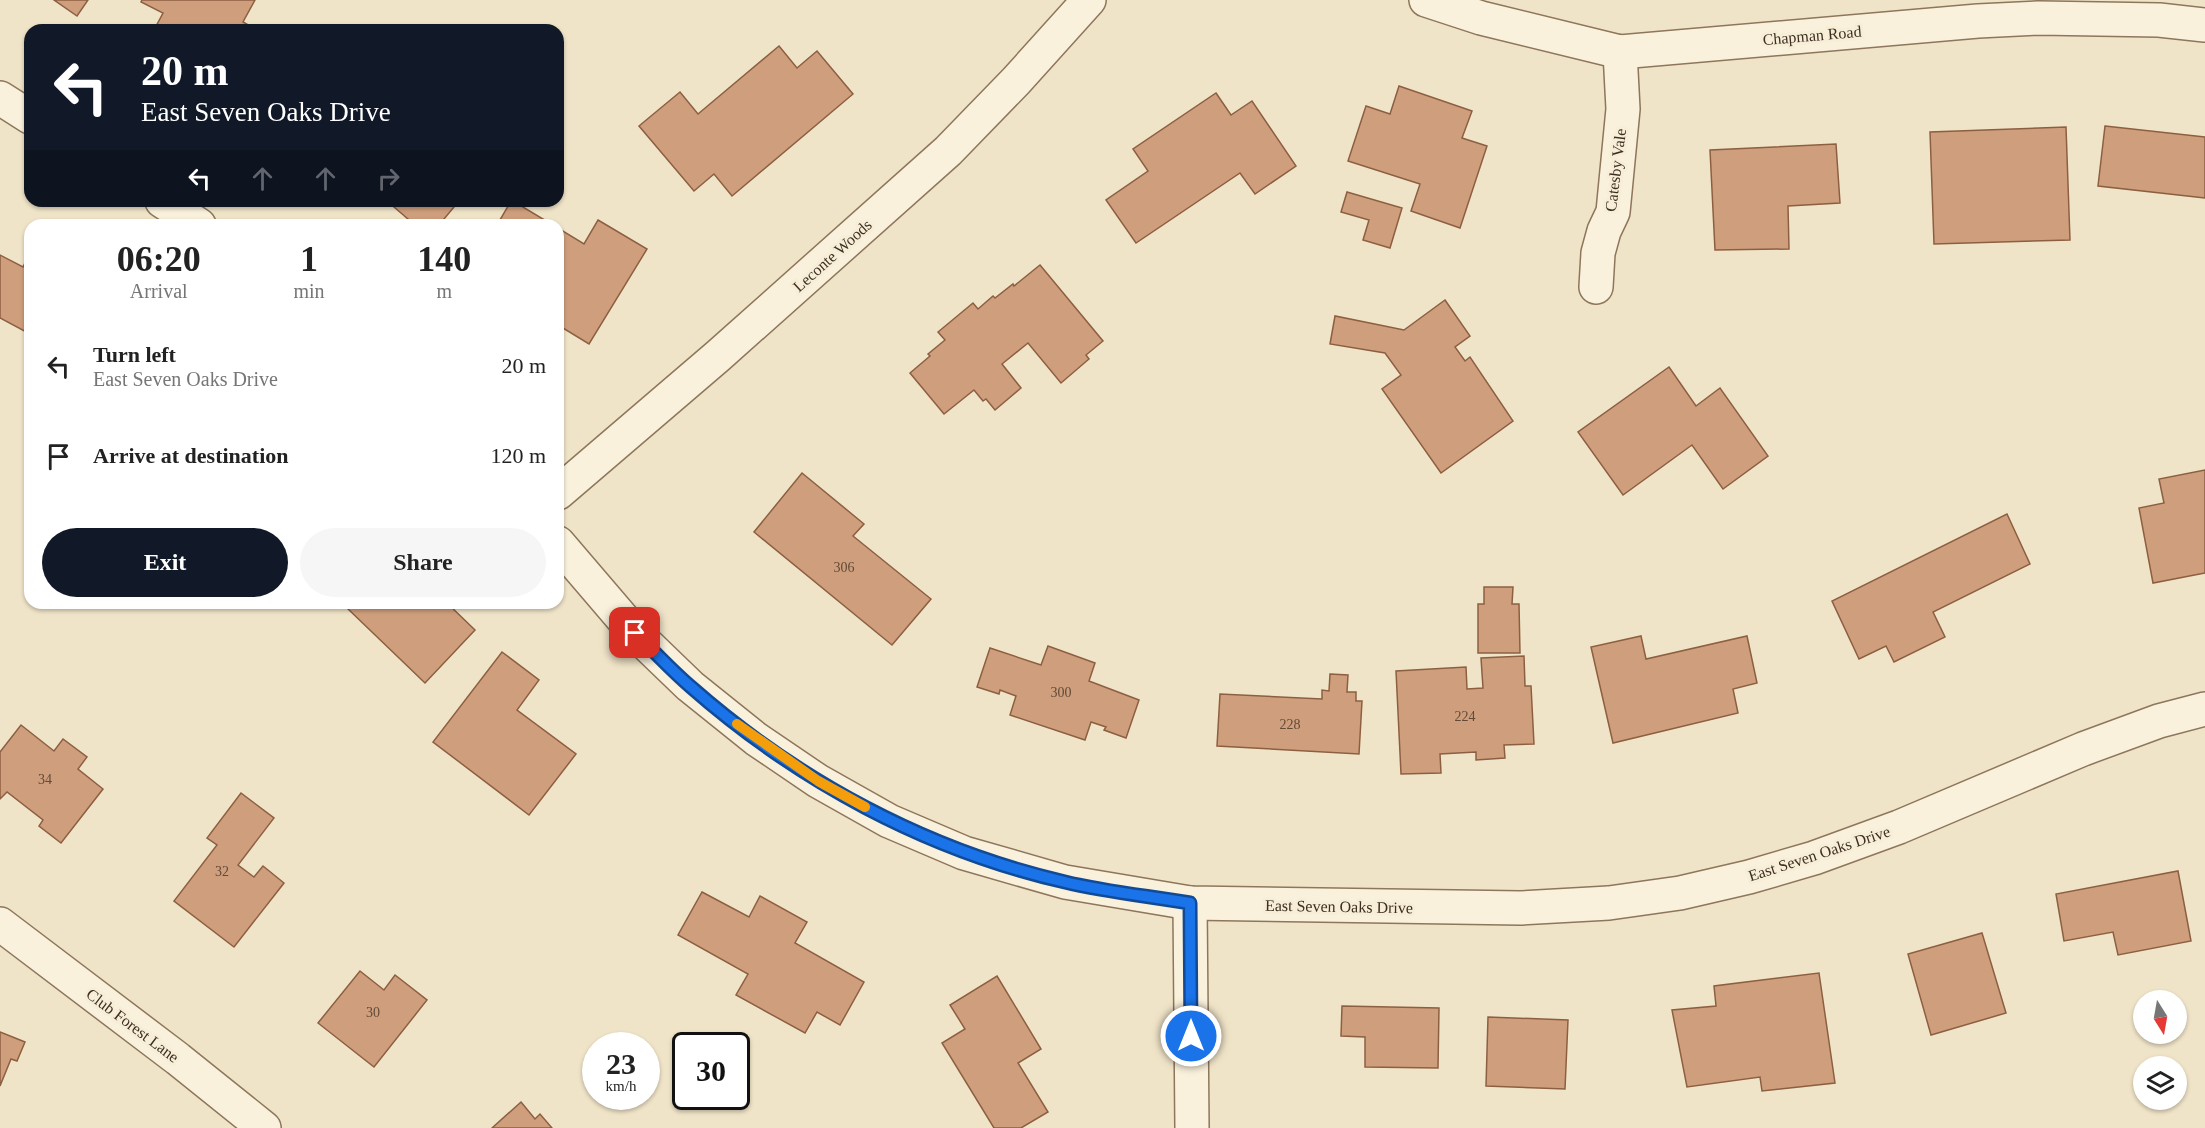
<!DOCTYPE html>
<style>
body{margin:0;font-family:"Times New Roman",serif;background:#f6f6f6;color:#222;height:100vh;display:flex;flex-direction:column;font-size:22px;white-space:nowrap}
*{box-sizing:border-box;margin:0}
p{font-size:20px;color:#767676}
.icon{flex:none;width:33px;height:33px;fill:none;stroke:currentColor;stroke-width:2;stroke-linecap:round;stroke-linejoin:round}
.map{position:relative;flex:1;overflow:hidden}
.side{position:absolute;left:24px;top:219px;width:540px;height:390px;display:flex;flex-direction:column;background:#fff;border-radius:18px;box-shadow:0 2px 4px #0004}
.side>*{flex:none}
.banner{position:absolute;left:24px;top:24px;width:540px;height:183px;border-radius:18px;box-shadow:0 2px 4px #0004;background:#111827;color:#fff;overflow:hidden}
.needle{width:39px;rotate:169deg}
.tools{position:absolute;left:2133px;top:990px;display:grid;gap:12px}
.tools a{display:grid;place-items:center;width:54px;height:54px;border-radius:50%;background:#fff;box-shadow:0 2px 4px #0004;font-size:30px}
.speed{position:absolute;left:582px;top:1032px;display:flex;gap:12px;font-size:30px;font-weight:700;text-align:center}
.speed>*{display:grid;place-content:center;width:78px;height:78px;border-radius:50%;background:#fff;box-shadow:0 2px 4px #0004;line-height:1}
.speed small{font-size:15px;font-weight:400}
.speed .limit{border:3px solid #111;border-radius:9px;background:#fff;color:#111}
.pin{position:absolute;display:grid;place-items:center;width:51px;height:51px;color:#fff;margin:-26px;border-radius:12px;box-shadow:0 3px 9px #0006}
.me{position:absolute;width:66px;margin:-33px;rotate:0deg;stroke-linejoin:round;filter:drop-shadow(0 0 4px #0008)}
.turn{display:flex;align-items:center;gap:21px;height:126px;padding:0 18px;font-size:27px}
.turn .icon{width:78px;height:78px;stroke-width:2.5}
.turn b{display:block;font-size:42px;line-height:51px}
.lanes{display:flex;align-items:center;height:57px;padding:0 18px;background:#0003;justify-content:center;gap:30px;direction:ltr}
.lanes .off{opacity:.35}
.eta{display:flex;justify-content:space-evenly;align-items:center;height:102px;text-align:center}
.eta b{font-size:36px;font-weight:600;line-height:42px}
.primary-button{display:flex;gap:12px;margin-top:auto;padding:12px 18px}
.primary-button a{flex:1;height:69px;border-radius:36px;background:#111827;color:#fff;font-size:24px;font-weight:600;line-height:69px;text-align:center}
.primary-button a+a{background:#f6f6f6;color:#222}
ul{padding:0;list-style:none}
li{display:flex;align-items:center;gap:18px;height:90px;padding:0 18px}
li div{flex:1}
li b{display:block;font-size:22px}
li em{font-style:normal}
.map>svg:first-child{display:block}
</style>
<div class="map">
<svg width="2205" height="1128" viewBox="0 0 2205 1128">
<rect width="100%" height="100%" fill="#f0e4c8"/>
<g fill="#cf9f7d" stroke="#8d5f41" stroke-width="1.5">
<path d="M54 0H88L77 16Z"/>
<path d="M142 0H255L243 22 257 30H154L163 13 141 2Z"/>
<path d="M779 46 797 68 817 51 853 94 732 196 714 174 694 191 639 126 680 92 698 114Z"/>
<path d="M1399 86 1472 111 1462 138 1487 146 1460 228 1411 211 1420 184 1348 161 1366 106 1390 114Z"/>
<path d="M1216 93 1231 115 1252 101 1296 166 1255 194 1240 173 1136 243 1106 200 1148 171 1133 149Z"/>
<path d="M2105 126 2205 137V198L2098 186Z"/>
<path d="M2066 127 2070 240 1934 244 1930 132Z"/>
<path d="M1836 144 1840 203 1788 206 1789 249 1715 250 1710 150Z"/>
<path d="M1347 192 1402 208 1390 248 1363 240 1369 220 1341 212Z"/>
<path d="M387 201H459L439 225H415Z"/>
<path d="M511 201H513L553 225H497Z"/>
<path d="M598 220 647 249 589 344 558 325V228L584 244Z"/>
<path d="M30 253V334L0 318V255L23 267Z"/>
<path d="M1040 265 1103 341 1086 355 1089 359 1061 383 1028 343 1002 364 1021 388 995 410 986 399 983 401 974 390 944 414 910 373 930 356 928 354 945 340 938 332 973 303 978 309 993 296 995 298 1013 284 1014 286Z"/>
<path d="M1445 300 1470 336 1455 347 1465 361 1470 357 1513 421 1441 473 1382 389 1401 375 1385 353 1330 344 1335 316 1404 330Z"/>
<path d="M1669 367 1696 406 1720 388 1768 456 1723 489 1692 445 1623 495 1578 432Z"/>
<path d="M2205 470V573L2153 583 2139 508 2164 503 2159 479Z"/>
<path d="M802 473 864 524 853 536 931 599 892 645 754 532Z"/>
<path d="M2007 514 2030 564 1933 612 1945 637 1894 662 1886 646 1859 659 1832 601Z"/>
<path d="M1484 587H1513L1512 604H1519L1520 653H1478V604H1484Z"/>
<path d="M352 603H447L475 630 425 683 347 608Z"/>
<path d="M1641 636 1646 659 1747 636 1757 683 1733 689 1738 713 1613 743 1591 647Z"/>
<path d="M1048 646 1095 663 1089 681 1139 700 1126 738 1104 730 1106 727 1091 722 1085 740 1010 715 1016 696 1000 690 999 694 977 687 990 648 1041 665Z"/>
<path d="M502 652 539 680 517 710 576 754 529 815 433 742Z"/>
<path d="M1524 656 1525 686H1531L1534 744 1504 745 1505 758 1476 760V752L1440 754 1441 773 1401 774 1396 671 1466 667 1467 689 1483 688 1481 658Z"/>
<path d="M1330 674 1348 675 1347 692H1356V701H1362L1359 754 1217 746 1220 694 1322 699V690L1329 691Z"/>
<path d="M21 725 54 751 63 739 87 757 78 769 103 789 61 843 39 826 43 820 7 792 0 799V752Z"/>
<path d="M241 793 274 818 238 865 254 877 263 866 284 883 234 947 174 901 217 845 207 838Z"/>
<path d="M2178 871 2191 941 2118 955 2113 932 2064 941 2056 894Z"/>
<path d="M702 892 749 917 760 896 807 922 795 943 864 982 840 1025 817 1012 805 1033 736 995 748 974 678 935Z"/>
<path d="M1982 933 2006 1013 1931 1035 1908 954Z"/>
<path d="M360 971 384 990 395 975 427 1000 374 1067 318 1023Z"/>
<path d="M1819 973 1835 1083 1762 1091 1760 1077 1687 1087 1672 1010 1716 1006 1714 986Z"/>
<path d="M997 976 1041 1049 1018 1063 1048 1112 1021 1128H994L942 1043 965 1029 950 1005Z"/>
<path d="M1342 1006 1439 1008 1438 1068 1365 1067V1037L1341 1036Z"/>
<path d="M1488 1017 1568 1020 1565 1089 1486 1086Z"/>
<path d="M0 1032 25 1042 17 1061 11 1059 0 1086Z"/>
<path d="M521 1102 535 1119 540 1114 552 1128H492Z"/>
</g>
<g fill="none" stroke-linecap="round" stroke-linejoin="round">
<defs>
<g id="minor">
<path d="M1426 0 1481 18 1620 52 1978 21 2039 18 2159 20 2205 25"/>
<path d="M0 98 30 117"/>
<path d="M162 201 199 225"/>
<path d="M1596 287 1598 253 1604 231 1613 212 1623 109 1620 52"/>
<path d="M558 493 718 356 948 151 1016 81 1089 0"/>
<path d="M558 543 635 633 690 686 756 739 818 781 889 821 964 853 1065 882 1190 903 1521 908 1609 903 1680 893 1749 877 1814 858 1899 827 2083 749 2159 721 2205 709"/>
<path d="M1190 903 1192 1128"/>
<path d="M0 924 178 1059 264 1128"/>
</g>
</defs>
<use href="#minor" stroke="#8d765c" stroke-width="36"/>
<use href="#minor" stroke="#faf1dc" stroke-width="33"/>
</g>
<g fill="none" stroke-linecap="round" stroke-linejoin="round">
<defs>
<path id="route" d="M635 633C654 651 671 670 691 687 798 781 926 850 1065 882 1106 892 1149 896 1190 903L1191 1036"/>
</defs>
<use href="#route" stroke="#114b97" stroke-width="15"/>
<use href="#route" stroke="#1a73e8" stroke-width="10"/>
<path stroke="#f59e0b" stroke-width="10" d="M737 724 818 781 865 807"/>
</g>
<g text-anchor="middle" stroke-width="6" stroke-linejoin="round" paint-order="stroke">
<g font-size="14" fill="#624a37">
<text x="844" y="572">306</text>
<text x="1061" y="697">300</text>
<text x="1465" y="721">224</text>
<text x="1290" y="729">228</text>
<text x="45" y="784">34</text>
<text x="222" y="876">32</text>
<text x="373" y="1017">30</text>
</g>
<g font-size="16" fill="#3d2e20" stroke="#f7eed8">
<text transform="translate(1812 35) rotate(-5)" y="6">Chapman Road</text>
<text transform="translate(1615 170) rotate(-83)" y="6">Catesby Vale</text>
<text transform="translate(832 255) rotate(-42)" y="6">Leconte Woods</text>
<text transform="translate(1819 853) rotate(-18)" y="6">East Seven Oaks Drive</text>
<text transform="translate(1339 906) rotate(1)" y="6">East Seven Oaks Drive</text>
<text transform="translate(133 1025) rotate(37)" y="6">Club Forest Lane</text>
</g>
</g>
</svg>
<div class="tools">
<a><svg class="needle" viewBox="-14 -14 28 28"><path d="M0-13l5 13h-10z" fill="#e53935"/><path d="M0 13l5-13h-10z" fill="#767676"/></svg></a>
<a><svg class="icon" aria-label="layers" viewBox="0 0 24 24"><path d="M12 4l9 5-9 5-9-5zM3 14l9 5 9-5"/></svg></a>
</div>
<div class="speed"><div>23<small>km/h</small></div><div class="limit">30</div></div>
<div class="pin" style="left:635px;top:633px;background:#d93025"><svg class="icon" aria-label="arrive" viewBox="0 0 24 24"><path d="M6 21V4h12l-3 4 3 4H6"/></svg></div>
<svg class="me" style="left:1191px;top:1036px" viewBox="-20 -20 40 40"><circle r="17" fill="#1a73e8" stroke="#fff" stroke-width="3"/><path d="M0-11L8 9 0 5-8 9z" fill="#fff"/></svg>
<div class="banner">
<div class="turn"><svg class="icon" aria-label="left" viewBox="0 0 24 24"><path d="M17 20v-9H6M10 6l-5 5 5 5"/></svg><div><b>20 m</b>East Seven Oaks Drive</div></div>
<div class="lanes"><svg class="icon" aria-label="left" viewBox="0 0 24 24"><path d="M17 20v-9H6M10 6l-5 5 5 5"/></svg><svg class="icon off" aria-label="ahead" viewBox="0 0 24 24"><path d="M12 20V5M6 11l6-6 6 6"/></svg><svg class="icon off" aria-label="ahead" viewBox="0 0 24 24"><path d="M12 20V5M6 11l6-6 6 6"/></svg><svg class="icon off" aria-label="right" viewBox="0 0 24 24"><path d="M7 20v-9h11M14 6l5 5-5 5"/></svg></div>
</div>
<section class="side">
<div class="eta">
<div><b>06:20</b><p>Arrival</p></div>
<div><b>1</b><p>min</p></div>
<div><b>140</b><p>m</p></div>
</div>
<ul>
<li><svg class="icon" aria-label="left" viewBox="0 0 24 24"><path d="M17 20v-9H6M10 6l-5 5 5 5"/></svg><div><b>Turn left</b><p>East Seven Oaks Drive</p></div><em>20 m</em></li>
<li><svg class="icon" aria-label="arrive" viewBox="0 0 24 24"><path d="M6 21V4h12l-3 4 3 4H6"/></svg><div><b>Arrive at destination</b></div><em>120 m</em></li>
</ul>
<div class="primary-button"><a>Exit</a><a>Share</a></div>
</section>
</div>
